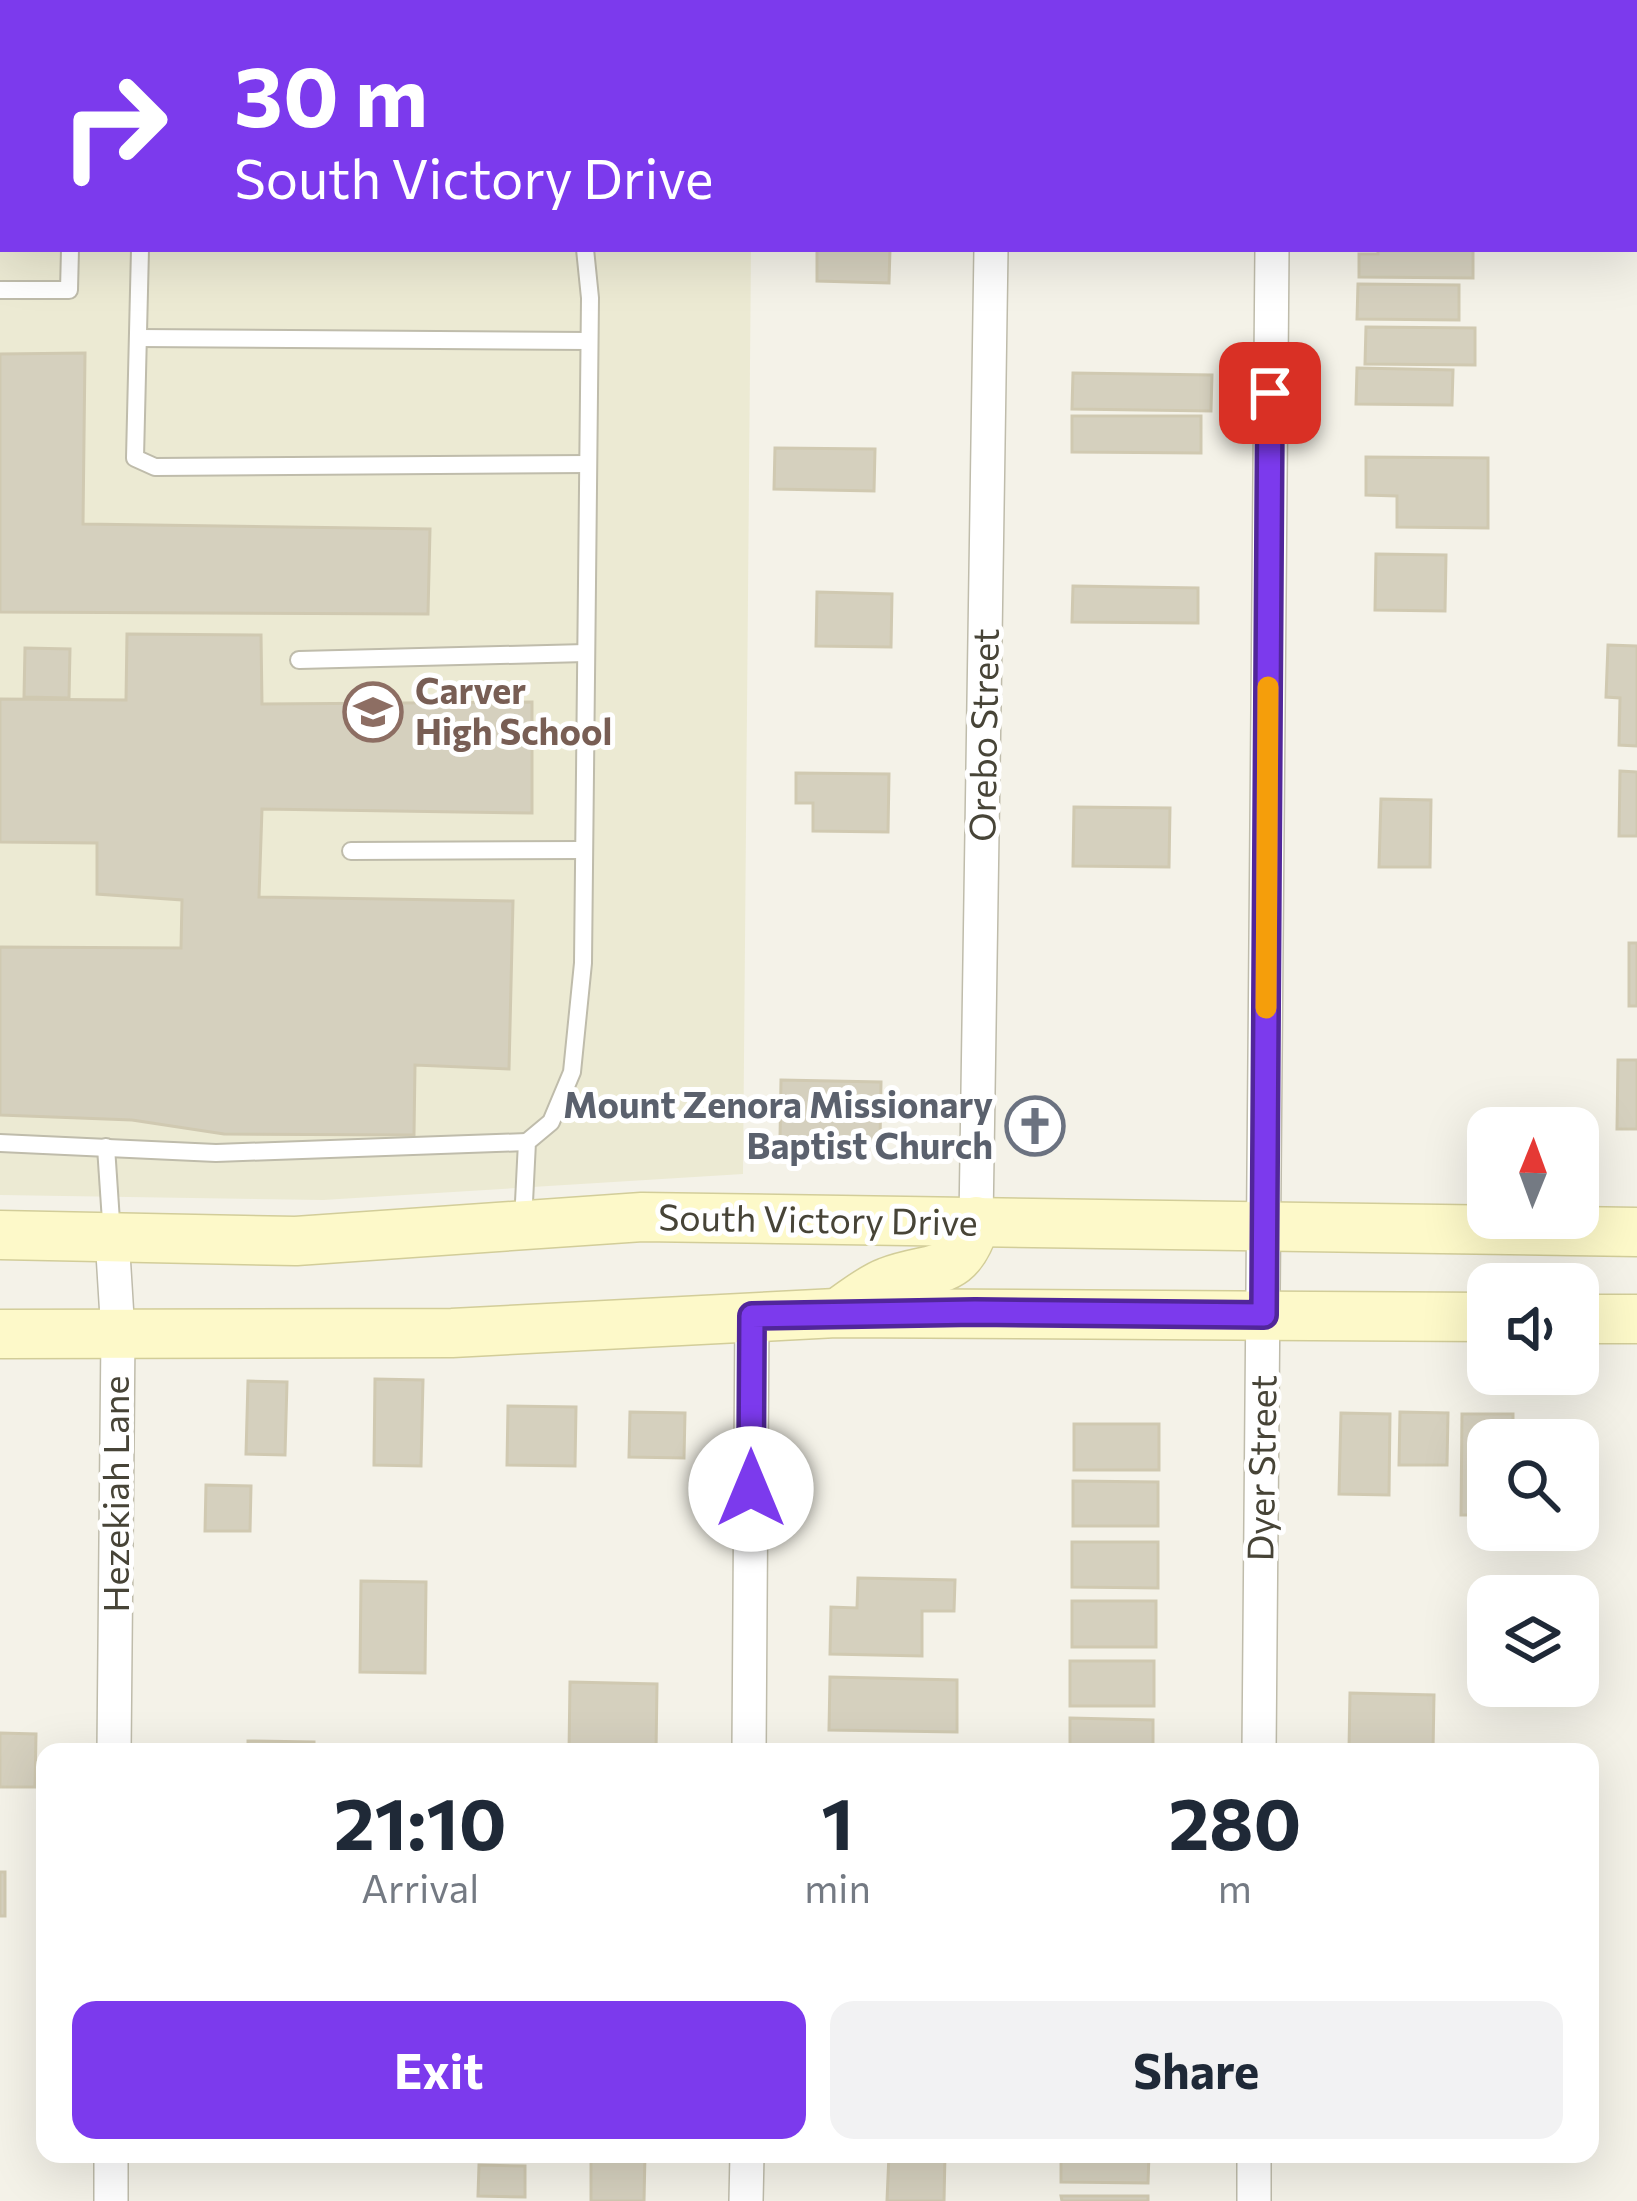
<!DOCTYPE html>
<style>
body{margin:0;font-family:Commissioner,sans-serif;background:#f2f2f3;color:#1f2937;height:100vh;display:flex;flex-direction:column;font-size:45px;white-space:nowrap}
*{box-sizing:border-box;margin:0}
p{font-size:39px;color:#747a83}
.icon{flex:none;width:66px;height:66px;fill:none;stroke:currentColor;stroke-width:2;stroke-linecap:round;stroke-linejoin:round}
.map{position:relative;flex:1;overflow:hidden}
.details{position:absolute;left:36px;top:1743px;width:1563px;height:420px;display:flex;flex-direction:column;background:#fff;border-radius:24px;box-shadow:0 12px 48px #0002}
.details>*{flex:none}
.hud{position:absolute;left:0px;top:0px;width:1638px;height:252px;box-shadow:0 12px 48px #0002;background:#7c3aed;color:#fff;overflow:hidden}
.needle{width:78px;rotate:1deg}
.tools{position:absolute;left:1467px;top:1107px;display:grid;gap:24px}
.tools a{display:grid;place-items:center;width:132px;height:132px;border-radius:24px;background:#fff;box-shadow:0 12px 48px #0002;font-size:60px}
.pin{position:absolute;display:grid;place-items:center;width:102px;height:102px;color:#fff;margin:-51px;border-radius:24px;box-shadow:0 6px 18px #0006}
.me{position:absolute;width:132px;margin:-66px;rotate:0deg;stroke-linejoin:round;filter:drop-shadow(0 0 9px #0008)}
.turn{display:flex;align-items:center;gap:42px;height:252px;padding:0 36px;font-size:54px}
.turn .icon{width:156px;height:156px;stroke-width:2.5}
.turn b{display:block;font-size:84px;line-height:102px}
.eta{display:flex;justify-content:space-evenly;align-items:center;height:204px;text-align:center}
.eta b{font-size:72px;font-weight:700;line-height:84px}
.action{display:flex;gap:24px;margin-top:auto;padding:24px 36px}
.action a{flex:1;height:138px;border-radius:24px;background:#7c3aed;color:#fff;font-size:48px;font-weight:700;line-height:138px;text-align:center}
.action a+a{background:#f2f2f3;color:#1f2937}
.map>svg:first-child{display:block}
</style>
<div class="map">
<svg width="1637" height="2201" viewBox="0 0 1637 2201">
<rect width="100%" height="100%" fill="#f4f2e8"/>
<path fill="#ecead3" d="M0 0H754L3 3V249H751L743 1174 323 1200 0 1195Z"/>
<g fill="#d5d0be" stroke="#d0c9b1" stroke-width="3">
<rect x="837" y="0" width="55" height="3"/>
<path d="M817 249H890L889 283 817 281Z"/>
<path d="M1378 249H1473V278L1359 277V254H1378Z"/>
<path d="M1358 284 1459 285V320L1357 319Z"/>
<path d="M1366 327 1475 328V365L1365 364Z"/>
<path d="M85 353 83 524 430 529 428 614 0 612V354Z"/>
<path d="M1357 368 1453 370 1452 405 1356 404Z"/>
<path d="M1073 373 1212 375 1211 411 1072 409Z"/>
<path d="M1072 416H1201V453L1072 452Z"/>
<path d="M775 448 875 449 874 491 774 489Z"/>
<path d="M1366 457 1488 458V528L1397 527V496L1366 495Z"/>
<path d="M1376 554 1446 555 1445 611 1375 610Z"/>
<path d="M1073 586 1198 588V623L1072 622Z"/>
<path d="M817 592 892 594 891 647 816 646Z"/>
<path d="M127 634 261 635 262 704 532 702V813L262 809 259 897 513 901 509 1069 415 1065 414 1135 224 1134 132 1120 0 1115V947L181 948 182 900 97 894V843L0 842V699L126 700Z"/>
<path d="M1608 645 1637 646V746L1619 745 1620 698 1606 697Z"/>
<path d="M25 648 70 649 69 698 24 697Z"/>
<path d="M1620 771 1637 772V836H1619Z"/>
<path d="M796 773 889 774 888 832 813 831V803H796Z"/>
<path d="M1381 799 1431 800 1430 867H1379Z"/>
<path d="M1074 807 1170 808 1169 867 1073 866Z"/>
<rect x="1629" y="943" width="8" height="63"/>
<path d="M1618 1060H1637V1129H1617Z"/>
<path d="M781 1080 881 1082 880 1141 780 1139Z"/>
<path d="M375 1379 423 1380 421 1466 374 1465Z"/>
<path d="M248 1381 287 1382 285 1455 246 1454Z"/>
<path d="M508 1406 576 1407 575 1466 507 1465Z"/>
<path d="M630 1412 685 1413 684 1458 629 1457Z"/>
<path d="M1400 1412 1448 1413 1447 1465H1399Z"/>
<path d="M1341 1413 1390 1414 1389 1495 1339 1494Z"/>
<path d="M1462 1414H1513V1440H1488V1515H1461Z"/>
<rect x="1074" y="1424" width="85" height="46"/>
<path d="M1543 1431 1589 1432 1587 1507H1578V1440H1543Z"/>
<path d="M1073 1481 1158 1482V1526H1073Z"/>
<path d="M206 1485 251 1486 250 1531H205Z"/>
<path d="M1072 1542H1158V1588L1072 1587Z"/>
<path d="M858 1578 955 1580 954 1611H922V1656L830 1654 831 1607 857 1608Z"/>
<path d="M361 1581 426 1582 425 1673 360 1672Z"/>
<rect x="1072" y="1601" width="84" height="46"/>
<rect x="1070" y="1661" width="84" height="45"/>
<path d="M830 1677 957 1680V1732L829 1730Z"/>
<path d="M570 1682 657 1684 656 1752H569Z"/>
<path d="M1350 1693 1434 1695 1433 1751 1349 1749Z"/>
<path d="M1070 1718 1153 1720V1752H1070Z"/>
<path d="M0 1733 36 1734 35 1787H0Z"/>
<path d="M248 1741 314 1742V1752H248Z"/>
<rect x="830" y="1745" width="55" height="7"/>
<rect x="0" y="1872" width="5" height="44"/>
<path d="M591 2154H645L644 2201H591Z"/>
<path d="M889 2154H945L944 2201H887Z"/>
<path d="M1061 2154H1149L1148 2183 1061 2182Z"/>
<path d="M479 2165 525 2166V2197L478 2196Z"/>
<path d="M1061 2196H1148V2201H1062Z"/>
</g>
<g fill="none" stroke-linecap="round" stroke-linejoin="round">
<defs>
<g id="lane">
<path d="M0 73H3"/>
<path d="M0 202H3"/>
<path d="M140 249 135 458 155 467 588 464"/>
<path d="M0 290H69L70 249"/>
<path d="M138 338 589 341"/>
<path d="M299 660 586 653"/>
<path d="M351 851 584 850"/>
<path d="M0 1143 216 1153 527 1142"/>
<path d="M106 1147 112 1236"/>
<path d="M523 1222 527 1142 551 1122 572 1072 583 963 590 298 585 249"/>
</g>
<g id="street">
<path d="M995 3V0"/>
<path d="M1274 3V0"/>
<path d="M976 1221 991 249"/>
<path d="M112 1237 118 1334 114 1752"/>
<path d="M749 1752 752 1316"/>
<path d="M1259 1752 1272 249"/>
<path d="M111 2201V2154"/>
<path d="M746 2201 747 2154"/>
<path d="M1254 2201V2154"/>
</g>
<g id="secondary">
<path d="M0 1235 296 1241 642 1217 1637 1232"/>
<path d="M845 1308C858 1299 873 1287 887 1282 934 1264 959 1280 976 1221"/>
<path d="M1578 1319H1637"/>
<path d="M0 1334 452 1333 836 1313 1488 1317"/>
</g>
</defs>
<use href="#lane" stroke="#bfbcab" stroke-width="20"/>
<use href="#street" stroke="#bfbcab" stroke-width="36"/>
<use href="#secondary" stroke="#d2cd99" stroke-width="51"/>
<use href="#lane" stroke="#fff" stroke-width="16"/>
<use href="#street" stroke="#fff" stroke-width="33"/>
<use href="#secondary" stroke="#fdf9c9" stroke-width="48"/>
</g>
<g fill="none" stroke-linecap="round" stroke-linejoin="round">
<defs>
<path id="route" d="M751 1489 752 1316 975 1312 1264 1315 1270 393"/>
</defs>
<use href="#route" stroke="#51269a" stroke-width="30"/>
<use href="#route" stroke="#7c3aed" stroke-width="21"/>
<path stroke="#f59e0b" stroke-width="21" d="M1266 1008 1268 687"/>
</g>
<defs>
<symbol id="school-ring" viewBox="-11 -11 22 22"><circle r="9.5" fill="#fff" stroke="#8d6e63" stroke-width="1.5"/><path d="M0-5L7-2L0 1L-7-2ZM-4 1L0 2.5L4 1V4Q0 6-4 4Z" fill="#8d6e63"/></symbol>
<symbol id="church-ring" viewBox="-11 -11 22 22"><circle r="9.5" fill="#fff" stroke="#6b7280" stroke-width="1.5"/><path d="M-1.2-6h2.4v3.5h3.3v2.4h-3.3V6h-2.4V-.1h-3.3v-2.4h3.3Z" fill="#6b7280"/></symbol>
</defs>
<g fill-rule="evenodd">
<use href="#school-ring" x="340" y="679" width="66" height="66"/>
<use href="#church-ring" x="1002" y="1093" width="66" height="66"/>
</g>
<g text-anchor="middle" stroke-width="10" stroke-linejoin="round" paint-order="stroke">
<g font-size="36" font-weight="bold" fill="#785e54" stroke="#fff" text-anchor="start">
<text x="415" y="704">Carver<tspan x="415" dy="41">High School</tspan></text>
</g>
<g font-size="36" fill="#474437" stroke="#fff">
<text transform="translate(984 735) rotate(-89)" y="13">Orebo Street</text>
<text transform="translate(818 1220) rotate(1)" y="13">South Victory Drive</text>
<text transform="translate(1262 1468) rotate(-89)" y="13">Dyer Street</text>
<text transform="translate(116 1494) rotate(-90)" y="13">Hezekiah Lane</text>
</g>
<g font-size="36" font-weight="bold" fill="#5b616d" stroke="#fff" text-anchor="end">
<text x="993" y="1118">Mount Zenora Missionary<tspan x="993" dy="41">Baptist Church</tspan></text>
</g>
</g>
</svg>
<div class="tools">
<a><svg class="needle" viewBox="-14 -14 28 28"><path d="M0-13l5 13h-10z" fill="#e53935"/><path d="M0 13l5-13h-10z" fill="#747a83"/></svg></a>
<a><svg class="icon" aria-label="sound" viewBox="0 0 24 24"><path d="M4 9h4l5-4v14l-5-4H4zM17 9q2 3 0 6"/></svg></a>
<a><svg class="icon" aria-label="search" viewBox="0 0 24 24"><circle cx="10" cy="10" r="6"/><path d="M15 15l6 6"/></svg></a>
<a><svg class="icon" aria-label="layers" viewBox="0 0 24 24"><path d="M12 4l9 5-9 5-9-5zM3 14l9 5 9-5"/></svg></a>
</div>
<div class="pin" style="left:1270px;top:393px;background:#d93025"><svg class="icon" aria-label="arrive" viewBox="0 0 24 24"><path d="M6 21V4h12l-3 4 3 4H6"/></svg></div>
<svg class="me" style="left:751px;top:1489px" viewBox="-20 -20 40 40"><circle r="19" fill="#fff"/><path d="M0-13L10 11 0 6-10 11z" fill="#7c3aed"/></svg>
<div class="hud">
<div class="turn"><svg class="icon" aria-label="right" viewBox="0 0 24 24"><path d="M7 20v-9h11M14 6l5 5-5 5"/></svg><div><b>30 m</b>South Victory Drive</div></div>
</div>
<section class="details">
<div class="eta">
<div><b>21:10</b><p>Arrival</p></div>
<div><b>1</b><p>min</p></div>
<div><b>280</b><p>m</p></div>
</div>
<div class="action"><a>Exit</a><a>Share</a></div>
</section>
</div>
